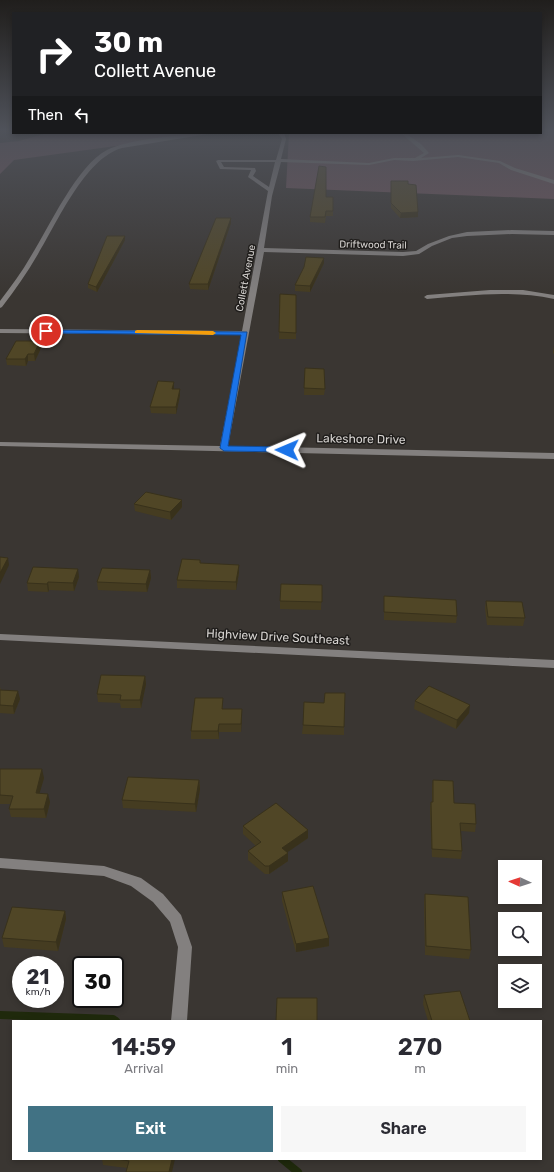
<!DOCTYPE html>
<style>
body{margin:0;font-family:Rubik,sans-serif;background:#f7f7f7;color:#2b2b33;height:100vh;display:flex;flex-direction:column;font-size:15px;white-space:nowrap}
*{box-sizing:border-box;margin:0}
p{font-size:13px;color:#7c7c81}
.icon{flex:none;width:22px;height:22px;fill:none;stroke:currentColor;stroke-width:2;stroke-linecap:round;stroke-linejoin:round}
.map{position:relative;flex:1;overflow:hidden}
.side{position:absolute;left:12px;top:1020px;width:530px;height:140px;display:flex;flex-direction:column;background:#fff;border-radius:0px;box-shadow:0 2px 6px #0003}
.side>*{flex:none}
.top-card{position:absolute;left:12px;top:12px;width:530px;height:122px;border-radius:0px;box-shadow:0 2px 6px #0003;background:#202124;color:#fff;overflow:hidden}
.needle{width:26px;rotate:273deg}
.buttons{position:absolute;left:498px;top:860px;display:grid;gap:8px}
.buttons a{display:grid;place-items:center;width:44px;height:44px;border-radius:0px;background:#fff;box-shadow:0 2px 6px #0003;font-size:20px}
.speed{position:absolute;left:12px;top:956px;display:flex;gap:8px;font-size:20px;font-weight:700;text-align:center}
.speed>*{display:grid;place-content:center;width:52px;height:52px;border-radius:50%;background:#fff;box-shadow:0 2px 6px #0003;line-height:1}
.speed small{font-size:10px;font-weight:400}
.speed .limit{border:2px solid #111;border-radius:6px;background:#fff;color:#111}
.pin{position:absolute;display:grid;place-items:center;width:34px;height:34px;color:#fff;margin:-17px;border:2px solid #fff;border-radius:50%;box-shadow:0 1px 4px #0007}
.me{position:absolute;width:44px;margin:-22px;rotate:271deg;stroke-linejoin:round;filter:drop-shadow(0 0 3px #0008)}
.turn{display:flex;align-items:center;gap:14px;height:84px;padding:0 16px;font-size:18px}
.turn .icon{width:52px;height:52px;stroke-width:2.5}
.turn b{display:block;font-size:28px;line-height:34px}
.then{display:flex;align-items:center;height:38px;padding:0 16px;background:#0003;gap:8px;font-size:15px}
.eta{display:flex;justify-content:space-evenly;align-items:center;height:68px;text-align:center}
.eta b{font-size:24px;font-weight:600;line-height:28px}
.cta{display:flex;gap:8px;margin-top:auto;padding:8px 16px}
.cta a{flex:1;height:46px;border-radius:0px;background:#417284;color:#fff;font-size:16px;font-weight:600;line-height:46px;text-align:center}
.cta a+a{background:#f7f7f7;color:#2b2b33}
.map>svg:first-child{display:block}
</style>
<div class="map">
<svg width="554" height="1172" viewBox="0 0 554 1172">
<rect width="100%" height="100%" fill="#3a3632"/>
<g fill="#6e545b">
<path d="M541 130H554V199L286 188 289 133H541Z"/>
<path d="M48 133H210L14 160 0 174V143L19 141Z"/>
</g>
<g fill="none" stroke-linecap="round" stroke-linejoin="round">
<g stroke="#1f290c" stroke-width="8">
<path d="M0 1015 113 1019 116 1021"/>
<path d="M282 1159 298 1172"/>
</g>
<g fill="#83807f" fill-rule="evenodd">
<path d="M201 133H214L122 148C85 158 57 223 38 254 27 273 15 290 2 307L0 308V301C11 286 22 272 31 256 49 227 78 164 107 150 129 139 176 136 201 133Z"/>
<path d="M278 133H284L286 139 281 159 369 163 394 158H415L424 153 402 134 405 133 421 144 429 153 421 158 458 155 500 161 515 168 554 180V184L511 170 499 163 458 157 413 161 394 160 369 165 281 162 272 196 264 248 403 252 416 251 428 244 449 236 467 232 512 230 554 231V235L512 234 467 236 452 238 432 246 419 254 403 256 264 252 228 446 554 453V459L0 446V442L220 446 242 335 0 333V329L242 331 268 191 248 177 251 170 220 169 216 161 218 160H276L282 139ZM221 162H275L269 187 253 176 256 171 255 168 224 167Z"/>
<path d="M490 290H523L554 295V299C512 290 470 295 427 299L424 297 427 295Z"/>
<path d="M0 634 554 660V668L0 640Z"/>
<path d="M0 858 104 866 141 878 163 894 181 915 192 947 187 1021H171L178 947 170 922 153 902 131 886 104 876 0 868Z"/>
</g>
</g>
<g fill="#453c21">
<path d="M391 181 408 184 418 217 400 218 391 208Z"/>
<path d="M326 197 333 211V216H326L325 223 310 222V217Z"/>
<path d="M231 223 208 290 190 289 189 284Z"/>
<path d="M125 240 97 292 88 288V284Z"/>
<path d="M324 258V263L310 292 295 291V285Z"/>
<path d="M280 294 296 295V339H279Z"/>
<path d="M554 346V354L553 353Z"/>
<path d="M41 348 35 361H28L26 366 7 365 6 359Z"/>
<path d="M305 368 325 389 324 395H304Z"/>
<path d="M174 389 180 395 176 414 151 413 150 407Z"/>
<path d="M182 500V507L171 520 135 511 134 504Z"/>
<path d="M200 560 201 563 239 572 236 590 177 588V580Z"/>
<path d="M150 570 151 578 147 592 98 590 97 582Z"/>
<path d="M79 577 74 591 49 590 48 592 28 591 27 583Z"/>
<path d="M322 585 321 610 280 609V601Z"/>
<path d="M384 596 457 616 456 623 384 620Z"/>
<path d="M486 601 525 618 523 626 487 625 485 608Z"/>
<path d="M145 676 146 684 141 708H121L120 703 98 702 97 694Z"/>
<path d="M0 687 1 690 20 699 14 714 0 713Z"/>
<path d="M415 701 469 713 456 729 414 709Z"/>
<path d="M324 703 344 727V735L302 734 303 725Z"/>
<path d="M223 706V709L242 717 241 732H219V739H191V731Z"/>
<path d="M0 769 44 778 39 793 50 802 46 818 11 817 9 809 11 804H0Z"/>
<path d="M199 780 200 789 196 812 123 808 122 800Z"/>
<path d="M433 780 454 803 476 824 475 832 461 831 462 851 461 859 432 857 430 809 431 802H432V787Z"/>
<path d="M243 826 308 838 287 852 288 861 269 874H265L248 860V851L256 846 243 834Z"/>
<path d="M282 892 329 946 296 952 282 901Z"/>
<path d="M425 894 471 950 469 959 425 955 424 902Z"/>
<path d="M65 911 66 919 58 951 4 947 2 938Z"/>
<path d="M424 995 470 1021H428L423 1004Z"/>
<path d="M102 1159H175L127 1168 103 1165Z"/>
</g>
<g fill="#38311b">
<path d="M0 130H13L0 133Z"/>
<path d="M418 212V217L400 218 401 213Z"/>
<path d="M231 218V223L208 290V284Z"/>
<path d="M125 236V240L97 292 96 287Z"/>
<path d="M324 258V263L310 292V286Z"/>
<path d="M40 341 41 348 35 361 34 354Z"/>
<path d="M28 354V361L26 366 25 359Z"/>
<path d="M174 382V388L172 395V389Z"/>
<path d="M180 389V395L176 414V407Z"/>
<path d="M182 500V507L171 520 170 512Z"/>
<path d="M8 558 9 565 0 584V573Z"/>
<path d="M239 565V572L236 590V582Z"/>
<path d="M78 569 79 577 74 591 73 583Z"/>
<path d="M150 570 151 578 147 592 146 584Z"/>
<path d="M48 582 49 590 48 592 47 584Z"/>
<path d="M145 676 146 684 141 708 140 700Z"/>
<path d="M18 691 20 699 14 714 13 706Z"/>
<path d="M470 705 469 713 456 729 457 720Z"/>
<path d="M242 709V717L241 732V724Z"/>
<path d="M219 724V739L218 731Z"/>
<path d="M42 769 44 778 37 802 36 793Z"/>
<path d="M199 780 200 789 196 812 195 804Z"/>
<path d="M48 794 50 802 46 818 44 809Z"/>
<path d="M308 830V838L282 856V848Z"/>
<path d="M288 853V861L269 874V866Z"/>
<path d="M65 911 66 919 58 951 56 942Z"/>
<path d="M329 938V946L296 952V944Z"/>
<path d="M172 1159H175L172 1172H169Z"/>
</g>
<g fill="#504626" stroke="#38311b">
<path d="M319 166 326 167V197H333V211H326L325 217H310Z"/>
<path d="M391 181H408V184L416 185 418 212 401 213 391 203Z"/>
<path d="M216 218H231L208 284H189Z"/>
<path d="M107 236H125L96 287 88 284Z"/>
<path d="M306 257 324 258 310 286 295 285 304 267Z"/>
<path d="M280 294 296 295V333L279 332Z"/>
<path d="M16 341H40L34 354H28L25 359H6Z"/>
<path d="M305 368 324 369 325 389 304 388Z"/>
<path d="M158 381 174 382 172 389H180L176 407H150Z"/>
<path d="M146 492 182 500 170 512 134 504Z"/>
<path d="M0 557 8 558 0 573Z"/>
<path d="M182 559 200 560V563L239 565 236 582 177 580Z"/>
<path d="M33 567 78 569 73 583 48 582 47 584 27 583Z"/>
<path d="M102 568 150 570 146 584 97 582Z"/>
<path d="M281 584 322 585V602L280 601Z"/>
<path d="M384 596 456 600 457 616 384 612Z"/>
<path d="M486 601 522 602 525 618 488 617Z"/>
<path d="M101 675 145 676 140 700H120L121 695 97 694Z"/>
<path d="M429 686 470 705 457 720 415 701Z"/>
<path d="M0 690 18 691 13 706 0 705Z"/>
<path d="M325 693H345L344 727 303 725 304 702 324 703Z"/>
<path d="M195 698H223L222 709H242L241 724H219L218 731H191Z"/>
<path d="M0 769H42L36 793 48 794 44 809H9L13 796 0 795Z"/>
<path d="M128 777 199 780 195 804 122 800Z"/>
<path d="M433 780 453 781 454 803 475 804 476 824 460 823 462 851 432 849 431 802H433Z"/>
<path d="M276 803 308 830 282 848 288 853 269 866H265L248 851 261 842 243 826Z"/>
<path d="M313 886 329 938 296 944 282 892Z"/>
<path d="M425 894 468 897 471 950 426 946Z"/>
<path d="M12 907 65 911 56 942 2 938Z"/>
<path d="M460 991 470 1021H432L424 995Z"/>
<path d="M277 998H317V1021H276Z"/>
<path d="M117 1159H172L169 1172H126L129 1161Z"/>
</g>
<linearGradient id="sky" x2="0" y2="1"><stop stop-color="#201e1c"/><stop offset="0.44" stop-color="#4f525a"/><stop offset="1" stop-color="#4f525a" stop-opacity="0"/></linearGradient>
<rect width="554" height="294" fill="url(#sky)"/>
<path fill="#1a73e8" stroke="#114b97" d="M44 330 247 332 228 446 287 447 291 450 287 452 224 451 220 448 241 335 46 333H44Z"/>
<path fill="#f59e0b" d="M137 330 213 331 216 333 213 335 135 333V331Z"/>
<g text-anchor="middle" stroke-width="3" stroke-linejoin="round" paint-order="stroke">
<g font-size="10" fill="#d6d3d0" stroke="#201e1c">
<text transform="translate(373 244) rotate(1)" y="4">Driftwood Trail</text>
<text transform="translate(245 278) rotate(-79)" y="4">Collett Avenue</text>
</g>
<g font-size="12" fill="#d6d3d0" stroke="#201e1c">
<text transform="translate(361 439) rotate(1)" y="4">Lakeshore Drive</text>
<text transform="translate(278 637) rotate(3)" y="4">Highview Drive Southeast</text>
</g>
</g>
</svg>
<div class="buttons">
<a><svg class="needle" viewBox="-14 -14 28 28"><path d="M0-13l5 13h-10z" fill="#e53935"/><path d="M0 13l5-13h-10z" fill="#7c7c81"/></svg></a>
<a><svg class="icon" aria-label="search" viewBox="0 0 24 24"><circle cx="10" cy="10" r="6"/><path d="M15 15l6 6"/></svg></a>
<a><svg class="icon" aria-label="layers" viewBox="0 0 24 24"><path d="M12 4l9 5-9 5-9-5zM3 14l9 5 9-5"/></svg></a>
</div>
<div class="speed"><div>21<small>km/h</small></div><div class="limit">30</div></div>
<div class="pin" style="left:46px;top:331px;background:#d93025"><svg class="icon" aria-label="arrive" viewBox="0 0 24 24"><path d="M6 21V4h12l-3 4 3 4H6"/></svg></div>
<svg class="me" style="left:287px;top:450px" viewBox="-20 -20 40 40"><path d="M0-17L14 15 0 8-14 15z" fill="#1a73e8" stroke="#fff" stroke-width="4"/></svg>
<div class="top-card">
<div class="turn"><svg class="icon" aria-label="right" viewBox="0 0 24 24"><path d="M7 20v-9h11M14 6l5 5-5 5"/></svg><div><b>30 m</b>Collett Avenue</div></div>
<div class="then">Then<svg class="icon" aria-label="left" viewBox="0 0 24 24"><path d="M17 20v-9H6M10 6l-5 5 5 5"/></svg></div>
</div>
<section class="side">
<div class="eta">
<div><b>14:59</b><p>Arrival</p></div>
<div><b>1</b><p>min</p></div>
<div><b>270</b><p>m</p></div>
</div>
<div class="cta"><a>Exit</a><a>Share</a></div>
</section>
</div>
